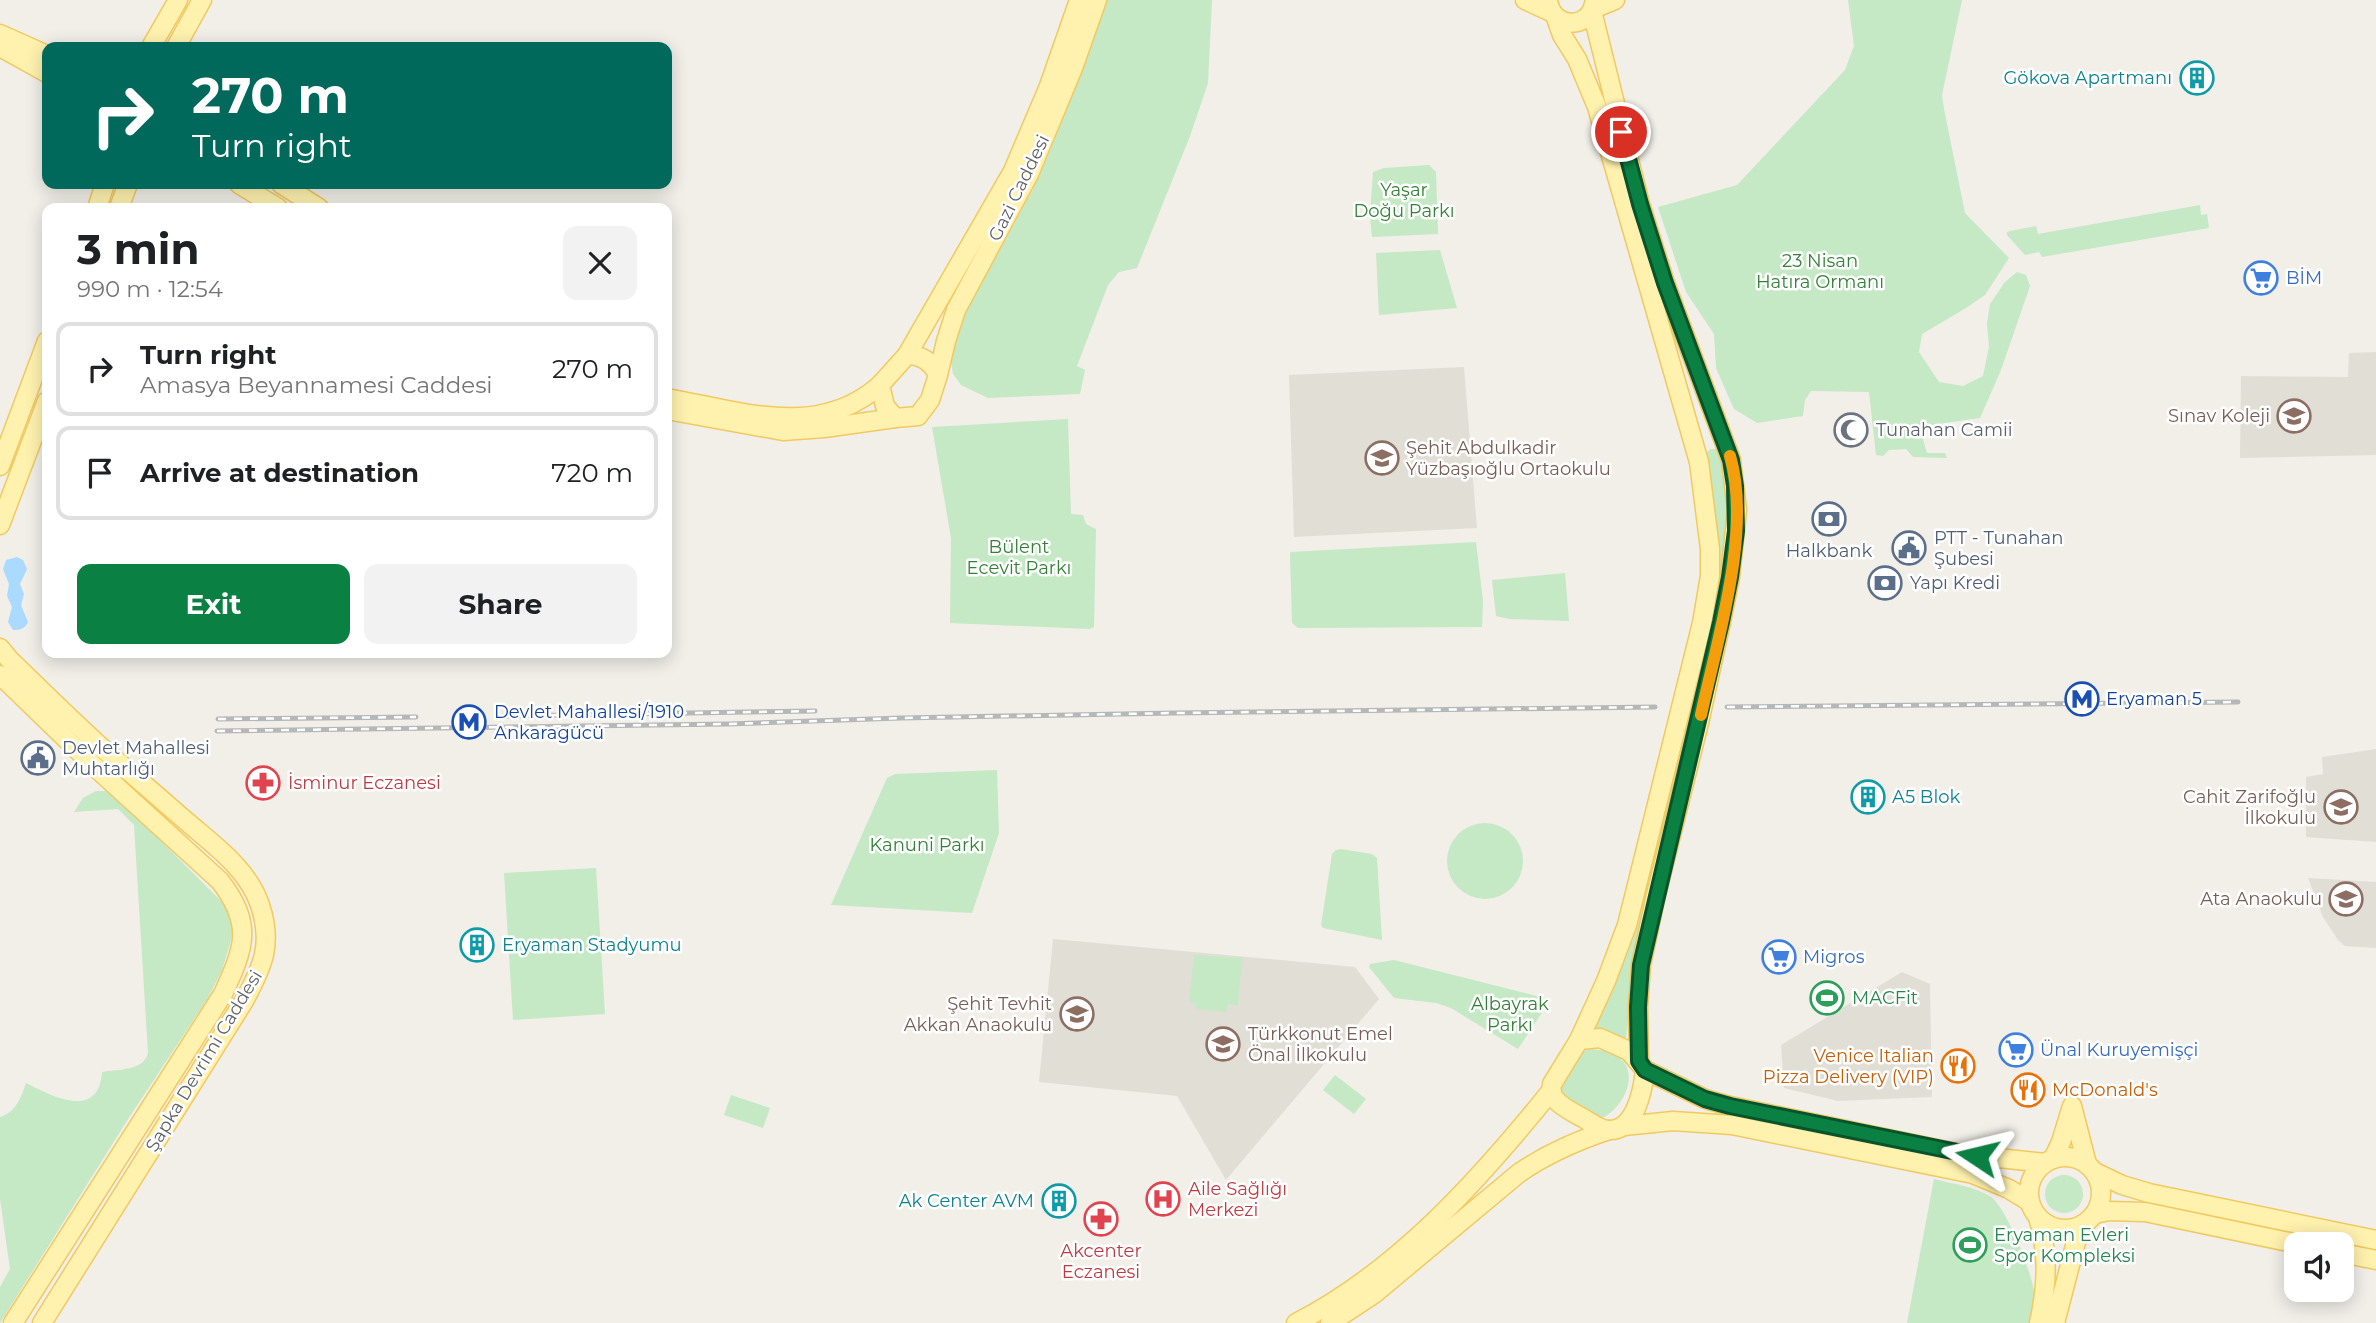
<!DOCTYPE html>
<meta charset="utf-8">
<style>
body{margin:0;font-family:Montserrat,sans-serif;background:#f2f2f2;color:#202124;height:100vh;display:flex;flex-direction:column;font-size:26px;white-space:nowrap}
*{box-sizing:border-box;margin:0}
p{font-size:23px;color:#757577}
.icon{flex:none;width:38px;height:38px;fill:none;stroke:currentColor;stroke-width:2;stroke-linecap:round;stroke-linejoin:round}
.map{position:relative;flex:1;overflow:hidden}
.sheet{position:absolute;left:42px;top:203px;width:630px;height:455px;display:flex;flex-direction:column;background:#fff;border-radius:14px;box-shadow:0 4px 18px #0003}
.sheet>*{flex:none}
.hud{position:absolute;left:42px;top:42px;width:630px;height:147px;border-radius:14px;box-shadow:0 4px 18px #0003;background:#00695c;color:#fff;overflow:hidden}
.buttons{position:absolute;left:2284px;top:1232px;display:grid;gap:14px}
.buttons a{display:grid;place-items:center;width:70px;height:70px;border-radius:14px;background:#fff;box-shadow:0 4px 18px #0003;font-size:35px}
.pin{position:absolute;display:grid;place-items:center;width:60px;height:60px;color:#fff;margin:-30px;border:4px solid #fff;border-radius:50%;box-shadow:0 2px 7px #0007}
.me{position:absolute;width:77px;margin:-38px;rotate:280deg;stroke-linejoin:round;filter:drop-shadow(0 0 5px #0008)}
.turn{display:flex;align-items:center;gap:24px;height:147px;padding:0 35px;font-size:32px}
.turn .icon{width:91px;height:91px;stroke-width:2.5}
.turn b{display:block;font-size:49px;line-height:60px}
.round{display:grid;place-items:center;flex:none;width:74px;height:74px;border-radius:14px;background:#f2f2f2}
.overview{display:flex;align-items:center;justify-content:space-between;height:119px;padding:0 35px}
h1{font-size:42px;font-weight:700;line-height:52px}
.action{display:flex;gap:14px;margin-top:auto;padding:14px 35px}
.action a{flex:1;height:80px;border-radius:14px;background:#0b8043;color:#fff;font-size:28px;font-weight:700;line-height:80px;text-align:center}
.action a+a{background:#f2f2f2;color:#202124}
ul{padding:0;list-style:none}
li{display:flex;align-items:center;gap:21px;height:94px;margin:0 14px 10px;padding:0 21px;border:4px solid #e0e0e0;border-radius:14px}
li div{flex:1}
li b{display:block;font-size:26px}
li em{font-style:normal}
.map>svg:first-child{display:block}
</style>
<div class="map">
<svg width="2376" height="1323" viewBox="0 0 2376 1323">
<rect width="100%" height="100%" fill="#f1efe8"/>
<g fill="#e1ded6">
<path d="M2376 352V455L2240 458 2241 376 2348 377 2349 353Z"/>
<path d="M1464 367 1477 528 1294 537 1289 375Z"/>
<path d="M2376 749V842L2306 837V777L2323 774 2322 757Z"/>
<path d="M2308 878 2376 882V948L2345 946 2338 940 2323 917Z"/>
<path d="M1053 939 1355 967 1379 999 1226 1180 1177 1096 1039 1082Z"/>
<path d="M1902 972 1930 984 1932 1097 1838 1101 1784 1088 1781 1045Z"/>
</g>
<g fill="#c5e8c5">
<path d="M1105 0H1212L1208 83 1190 136 1137 268 1119 272 1108 285 1077 366 1085 370 1080 394 988 398 961 385 953 374 950 356 967 310 1033 189 1050 151Z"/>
<path d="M1848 0H1962L1942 95 1944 109 1965 213 2009 258 1985 295 1966 308 1922 334 1919 352 1939 382 1963 386 1983 376 1989 347 1987 323 1990 304 2005 282 2017 272 2026 275 2030 286 2001 370 1980 418 1924 426 1922 436 1927 453H1945L1947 458 1913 457 1906 449 1889 450 1883 456 1876 455 1869 392 1811 391 1805 400 1803 416 1757 423 1734 409 1716 368 1714 334 1686 292 1658 207 1737 185 1845 70 1854 46Z"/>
<path d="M1429 165 1436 172 1438 234 1372 237 1370 215 1373 172 1384 168Z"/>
<path d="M2200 205 2201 215 2207 214 2209 228 2042 257 2039 252 2025 255 2007 235V232L2010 231 2036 226 2038 234Z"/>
<path d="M1440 250 1457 308 1379 315 1376 253Z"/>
<path d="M1068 419 1071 514 1083 515 1086 524 1096 529 1094 627 1090 629 950 623 951 538 932 427Z"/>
<path d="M1710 449H1717L1723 453 1732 525 1717 607 1712 605 1705 455Z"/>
<path d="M1476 542 1483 601 1482 627 1298 628 1292 623 1290 554 1291 552Z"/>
<path d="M1565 573 1569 621 1509 619 1496 616 1492 580Z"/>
<path d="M1702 645 1708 646 1634 956 1626 1039 1593 1028Z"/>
<path d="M997 770 999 833 972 913 831 905 887 778 895 774Z"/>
<path d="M96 791H106L126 806 225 905 233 928 230 944 222 970 208 998 130 1116 0 1323V1287L10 1269 0 1199V1117C16 1112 21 1098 26 1083 51 1096 99 1121 102 1072 118 1069 144 1071 148 1053L134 825 118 809 74 812 83 798Z"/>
<circle cx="1485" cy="861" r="38"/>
<path d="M1341 849 1372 854 1377 858 1382 940 1323 928 1321 925 1332 854 1336 850Z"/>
<path d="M596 868 605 1014 513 1020 504 873Z"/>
<path d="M1194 955 1242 958 1238 1006 1228 1004 1226 1012 1196 1009V1004L1189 1001Z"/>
<path d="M1394 960 1545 998 1547 1005 1518 1049 1451 1008 1436 1003 1394 998 1369 967 1370 964Z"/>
<path d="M1581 1049C1592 1049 1604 1049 1614 1054 1644 1070 1623 1112 1597 1120L1562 1094 1559 1087Z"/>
<path d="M1335 1075 1366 1099 1354 1114 1323 1090Z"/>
<path d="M731 1095 770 1108 763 1128 724 1115Z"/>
<circle cx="2064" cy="1194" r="19"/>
<path d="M1934 1179C1953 1184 1974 1186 1991 1197 2007 1208 2033 1276 2035 1296 2036 1304 2033 1315 2030 1323H1907Z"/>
</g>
<path fill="#aadaff" d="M17 557 23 560 27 569 20 584 24 594 21 605 28 622C25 629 20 630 13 630L8 622 12 607 7 596 9 584 3 569 6 560Z"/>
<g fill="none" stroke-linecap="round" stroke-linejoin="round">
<defs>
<g id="major">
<path d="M1525 0 1551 12"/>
<path d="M1548 0C1551 28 1588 31 1594 4"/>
<path d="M1593 9 1615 0"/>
<path d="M1592 11 1640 204 1665 283 1731 460 1737 510 1730 577 1721 622 1699 723 1655 899 1641 965 1638 1007 1639 1061"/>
<path d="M1556 18 1562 35 1577 59 1597 107 1699 462 1710 549V576L1702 623 1627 925 1606 981 1579 1040"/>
<path d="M0 34 47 55"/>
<path d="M0 47 47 73"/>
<path d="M151 47 178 0"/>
<path d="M176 47 202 0"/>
<path d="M239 184 278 208"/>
<path d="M281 184 319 208"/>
<path d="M97 208 105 184"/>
<path d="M119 208 128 184"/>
<path d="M907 355 1013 171 1049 86 1079 0"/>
<path d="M907 355C922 355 932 362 938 375L930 400 918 416 895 418 885 406 880 385Z"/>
<path d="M938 375 946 341 956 310 1029 174 1073 68 1097 0"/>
<path d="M667 398C740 411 818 440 880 385"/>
<path d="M667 410 783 431 824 428 895 418"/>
<path d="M0 466 47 341"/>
<path d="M0 525 47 401"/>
<path d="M0 648 9 659C42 691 75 724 110 755 135 777 161 799 186 821 214 845 248 869 260 905 273 944 263 966 244 1001L42 1323"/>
<path d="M0 675 95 767 220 881C254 925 244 948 223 994L13 1323"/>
<path d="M1600 1038 1629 1051 1645 1070C1643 1090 1635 1132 1608 1130 1599 1129 1590 1122 1583 1118 1574 1113 1561 1107 1555 1099 1551 1094 1551 1089 1552 1084L1579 1040Z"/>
<path d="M1645 1070 1705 1099 1730 1106 1961 1154 2045 1163"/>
<path d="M1624 1126 1673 1121 1732 1125 1973 1174 2009 1189 2030 1202"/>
<circle cx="2065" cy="1193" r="36"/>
<path d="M2053 1159 2061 1142 2072 1106 2087 1164"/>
<path d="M2095 1172 2122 1185 2149 1193 2376 1240"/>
<path d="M2095 1214 2108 1211 2145 1212 2298 1244"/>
<path d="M2038 1217C2049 1253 2047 1287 2039 1323"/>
<path d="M2342 1253 2376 1260"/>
<path d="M1296 1323C1398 1271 1480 1179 1551 1091"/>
<path d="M1330 1323 1374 1294 1519 1173C1548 1153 1576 1141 1609 1130"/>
<path d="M2055 1323 2076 1242 2086 1223"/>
</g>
</defs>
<use href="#major" stroke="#f2c960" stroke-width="21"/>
<use href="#major" stroke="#fff2af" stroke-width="18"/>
<defs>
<g id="rail">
<path d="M1727 707 2238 702"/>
<path d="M503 716 815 711"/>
<path d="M218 719 416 717"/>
<path d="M217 731 729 724 901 718 1175 713 1655 707"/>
</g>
</defs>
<use href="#rail" stroke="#b6b7b8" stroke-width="5"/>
<use href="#rail" stroke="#fff" stroke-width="2.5" stroke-dasharray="8" stroke-linecap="butt"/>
</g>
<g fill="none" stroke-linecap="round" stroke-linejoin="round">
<defs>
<path id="route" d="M1621 132 1640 204 1665 283 1731 460 1735 486 1736 531 1730 577 1721 622 1641 965 1638 1007 1639 1061 1645 1070 1705 1099 1730 1106 1977 1156"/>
</defs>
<use href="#route" stroke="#07532c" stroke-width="18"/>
<use href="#route" stroke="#0b8043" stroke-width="12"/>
<path stroke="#f59e0b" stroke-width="12" d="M1701 715C1717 640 1752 531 1730 456"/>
</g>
<defs>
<symbol id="building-ring" viewBox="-11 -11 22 22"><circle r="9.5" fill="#fff" stroke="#0f9aa8" stroke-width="1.5"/><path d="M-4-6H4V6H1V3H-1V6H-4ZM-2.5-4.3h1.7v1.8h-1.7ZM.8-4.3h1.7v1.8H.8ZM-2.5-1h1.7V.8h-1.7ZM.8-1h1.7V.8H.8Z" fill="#0f9aa8"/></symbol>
<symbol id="supermarket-ring" viewBox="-11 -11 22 22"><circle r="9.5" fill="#fff" stroke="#3f7fe0" stroke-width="1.5"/><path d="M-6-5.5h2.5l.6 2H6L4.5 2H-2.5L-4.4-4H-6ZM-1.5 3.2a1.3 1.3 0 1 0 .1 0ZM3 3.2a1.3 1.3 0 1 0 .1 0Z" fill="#3f7fe0"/></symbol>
<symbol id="school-ring" viewBox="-11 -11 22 22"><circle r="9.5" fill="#fff" stroke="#8d6e63" stroke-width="1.5"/><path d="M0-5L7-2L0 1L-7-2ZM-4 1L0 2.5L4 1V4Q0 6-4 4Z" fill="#8d6e63"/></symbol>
<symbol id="mosque-ring" viewBox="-11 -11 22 22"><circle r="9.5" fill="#fff" stroke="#6b7280" stroke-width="1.5"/><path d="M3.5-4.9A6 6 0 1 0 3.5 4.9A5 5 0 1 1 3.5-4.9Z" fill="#6b7280"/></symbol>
<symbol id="bank-ring" viewBox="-11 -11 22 22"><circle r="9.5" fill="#fff" stroke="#5c6f8a" stroke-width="1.5"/><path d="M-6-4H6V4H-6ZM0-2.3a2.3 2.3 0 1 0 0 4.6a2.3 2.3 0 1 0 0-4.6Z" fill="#5c6f8a"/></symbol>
<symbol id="civic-ring" viewBox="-11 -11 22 22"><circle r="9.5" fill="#fff" stroke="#5c6f8a" stroke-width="1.5"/><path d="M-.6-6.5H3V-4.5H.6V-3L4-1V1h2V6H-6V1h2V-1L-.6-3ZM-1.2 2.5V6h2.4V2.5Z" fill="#5c6f8a"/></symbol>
<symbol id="metro-ring" viewBox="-11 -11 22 22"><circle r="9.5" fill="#fff" stroke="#1a4fb4" stroke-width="1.5"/><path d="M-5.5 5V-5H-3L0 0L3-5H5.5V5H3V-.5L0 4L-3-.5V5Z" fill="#1a4fb4"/></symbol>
<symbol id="pharmacy-ring" viewBox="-11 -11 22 22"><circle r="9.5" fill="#fff" stroke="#e0444e" stroke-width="1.5"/><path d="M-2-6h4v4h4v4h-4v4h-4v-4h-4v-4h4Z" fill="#e0444e"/></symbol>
<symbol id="stadium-ring" viewBox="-11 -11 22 22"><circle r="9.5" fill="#fff" stroke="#2e9e5b" stroke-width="1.5"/><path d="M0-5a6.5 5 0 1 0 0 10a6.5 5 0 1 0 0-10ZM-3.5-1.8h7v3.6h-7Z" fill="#2e9e5b"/></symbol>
<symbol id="restaurant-ring" viewBox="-11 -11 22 22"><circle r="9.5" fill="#fff" stroke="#e8710a" stroke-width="1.5"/><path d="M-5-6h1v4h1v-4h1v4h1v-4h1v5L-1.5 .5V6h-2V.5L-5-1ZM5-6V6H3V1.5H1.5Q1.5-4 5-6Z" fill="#e8710a"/></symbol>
<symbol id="hospital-ring" viewBox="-11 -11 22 22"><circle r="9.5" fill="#fff" stroke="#e0444e" stroke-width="1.5"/><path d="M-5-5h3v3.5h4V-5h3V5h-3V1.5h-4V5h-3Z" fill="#e0444e"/></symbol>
</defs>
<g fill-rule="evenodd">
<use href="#building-ring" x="2178" y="59" width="38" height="38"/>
<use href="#supermarket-ring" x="2242" y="259" width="38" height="38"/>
<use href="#school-ring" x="2275" y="397" width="38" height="38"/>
<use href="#mosque-ring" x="1832" y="411" width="38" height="38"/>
<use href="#school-ring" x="1363" y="439" width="38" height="38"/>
<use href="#bank-ring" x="1810" y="500" width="38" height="38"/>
<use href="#civic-ring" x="1890" y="529" width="38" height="38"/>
<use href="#bank-ring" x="1866" y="564" width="38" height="38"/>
<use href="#metro-ring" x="2063" y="680" width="38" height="38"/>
<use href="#metro-ring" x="450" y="703" width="38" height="38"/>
<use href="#civic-ring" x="19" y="739" width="38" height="38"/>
<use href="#pharmacy-ring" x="244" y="764" width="38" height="38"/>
<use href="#building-ring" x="1849" y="778" width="38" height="38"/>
<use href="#school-ring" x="2322" y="788" width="38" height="38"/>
<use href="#school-ring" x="2327" y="880" width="38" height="38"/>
<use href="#building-ring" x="458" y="926" width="38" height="38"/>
<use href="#supermarket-ring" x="1760" y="938" width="38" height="38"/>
<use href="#stadium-ring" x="1808" y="979" width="38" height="38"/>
<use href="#school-ring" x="1058" y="995" width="38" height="38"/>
<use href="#school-ring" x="1204" y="1025" width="38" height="38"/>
<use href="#supermarket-ring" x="1997" y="1031" width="38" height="38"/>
<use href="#restaurant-ring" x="1939" y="1047" width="38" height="38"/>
<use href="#restaurant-ring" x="2009" y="1071" width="38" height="38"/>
<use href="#hospital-ring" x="1144" y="1180" width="38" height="38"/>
<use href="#building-ring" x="1040" y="1182" width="38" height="38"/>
<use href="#pharmacy-ring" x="1082" y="1200" width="38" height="38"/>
<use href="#stadium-ring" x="1951" y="1226" width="38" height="38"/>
</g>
<g text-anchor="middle" stroke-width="5" stroke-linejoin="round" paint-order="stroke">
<g font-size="18" fill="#0d838f" stroke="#fff" text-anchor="end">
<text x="2172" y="84">Gökova Apartmanı</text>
<text x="1892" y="803" text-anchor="start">A5 Blok</text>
<text x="502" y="951" text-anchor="start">Eryaman Stadyumu</text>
<text x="1034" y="1207">Ak Center AVM</text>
</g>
<g font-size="18" fill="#5f6368" stroke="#fff">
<text transform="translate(1019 188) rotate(-64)" y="6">Gazi Caddesi</text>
<text transform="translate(204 1061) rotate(-59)" y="6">Şapka Devrimi Caddesi</text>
</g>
<g font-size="18" fill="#348238" stroke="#fff">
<text x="1404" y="196">Yaşar<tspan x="1404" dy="21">Doğu Parkı</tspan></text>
<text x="1820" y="267">23 Nisan<tspan x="1820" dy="21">Hatıra Ormanı</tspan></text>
<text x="1019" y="553">Bülent<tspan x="1019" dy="21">Ecevit Parkı</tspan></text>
<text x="927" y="851">Kanuni Parkı</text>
<text x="1510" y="1010">Albayrak<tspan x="1510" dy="21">Parkı</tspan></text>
</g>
<g font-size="18" fill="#366cbe" stroke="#fff" text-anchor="start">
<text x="2286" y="284">BİM</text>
<text x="1803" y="963">Migros</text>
<text x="2040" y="1056">Ünal Kuruyemişçi</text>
</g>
<g font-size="18" fill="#785e54" stroke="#fff" text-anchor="end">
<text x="2270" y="422">Sınav Koleji</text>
<text x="1406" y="454" text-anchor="start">Şehit Abdulkadir<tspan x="1406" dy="21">Yüzbaşıoğlu Ortaokulu</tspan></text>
<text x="2316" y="803">Cahit Zarifoğlu<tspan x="2316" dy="21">İlkokulu</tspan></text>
<text x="2322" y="905">Ata Anaokulu</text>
<text x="1052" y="1010">Şehit Tevhit<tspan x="1052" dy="21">Akkan Anaokulu</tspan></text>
<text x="1248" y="1040" text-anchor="start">Türkkonut Emel<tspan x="1248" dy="21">Önal İlkokulu</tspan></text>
</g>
<g font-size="18" fill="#5b616d" stroke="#fff" text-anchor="start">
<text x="1876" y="436">Tunahan Camii</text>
</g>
<g font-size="18" fill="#4e5e75" stroke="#fff" text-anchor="start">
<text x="1934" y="544">PTT - Tunahan<tspan x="1934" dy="21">Şubesi</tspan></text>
<text x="1829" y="557" text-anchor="middle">Halkbank</text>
<text x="1910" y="589">Yapı Kredi</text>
<text x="62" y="754">Devlet Mahallesi<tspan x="62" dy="21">Muhtarlığı</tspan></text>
</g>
<g font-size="18" fill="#164399" stroke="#fff" text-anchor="start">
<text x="2106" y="705">Eryaman 5</text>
<text x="494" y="718">Devlet Mahallesi/1910<tspan x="494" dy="21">Ankaragücü</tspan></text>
</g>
<g font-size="18" fill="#be3a42" stroke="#fff" text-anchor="start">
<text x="288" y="789">İsminur Eczanesi</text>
<text x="1188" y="1195">Aile Sağlığı<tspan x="1188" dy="21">Merkezi</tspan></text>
<text x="1101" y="1257" text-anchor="middle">Akcenter<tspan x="1101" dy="21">Eczanesi</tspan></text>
</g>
<g font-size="18" fill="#27864d" stroke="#fff" text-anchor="start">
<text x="1852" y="1004">MACFit</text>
<text x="1994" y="1241">Eryaman Evleri<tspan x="1994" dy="21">Spor Kompleksi</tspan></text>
</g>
<g font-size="18" fill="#c56008" stroke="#fff" text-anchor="end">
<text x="1934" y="1062">Venice Italian<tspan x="1934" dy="21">Pizza Delivery (VIP)</tspan></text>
<text x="2052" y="1096" text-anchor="start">McDonald's</text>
</g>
</g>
</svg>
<div class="buttons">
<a><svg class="icon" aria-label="sound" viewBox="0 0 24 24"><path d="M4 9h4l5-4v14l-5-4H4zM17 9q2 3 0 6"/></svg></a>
</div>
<div class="pin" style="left:1621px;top:132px;background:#d93025"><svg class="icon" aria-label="arrive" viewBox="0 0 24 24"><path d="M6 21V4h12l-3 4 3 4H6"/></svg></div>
<svg class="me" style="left:1977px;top:1156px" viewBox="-20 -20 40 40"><path d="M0-17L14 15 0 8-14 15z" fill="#0b8043" stroke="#fff" stroke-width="4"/></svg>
<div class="hud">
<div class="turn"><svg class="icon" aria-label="right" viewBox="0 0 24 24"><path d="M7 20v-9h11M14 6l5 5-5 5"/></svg><div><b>270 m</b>Turn right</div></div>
</div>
<section class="sheet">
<div class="overview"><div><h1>3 min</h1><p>990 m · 12:54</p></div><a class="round"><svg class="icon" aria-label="close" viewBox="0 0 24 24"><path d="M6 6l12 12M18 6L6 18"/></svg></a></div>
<ul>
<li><svg class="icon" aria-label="right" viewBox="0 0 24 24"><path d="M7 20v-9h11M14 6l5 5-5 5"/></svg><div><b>Turn right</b><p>Amasya Beyannamesi Caddesi</p></div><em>270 m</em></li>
<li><svg class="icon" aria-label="arrive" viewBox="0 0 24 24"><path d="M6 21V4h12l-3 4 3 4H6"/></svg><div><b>Arrive at destination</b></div><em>720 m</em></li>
</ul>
<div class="action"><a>Exit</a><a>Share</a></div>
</section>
</div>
